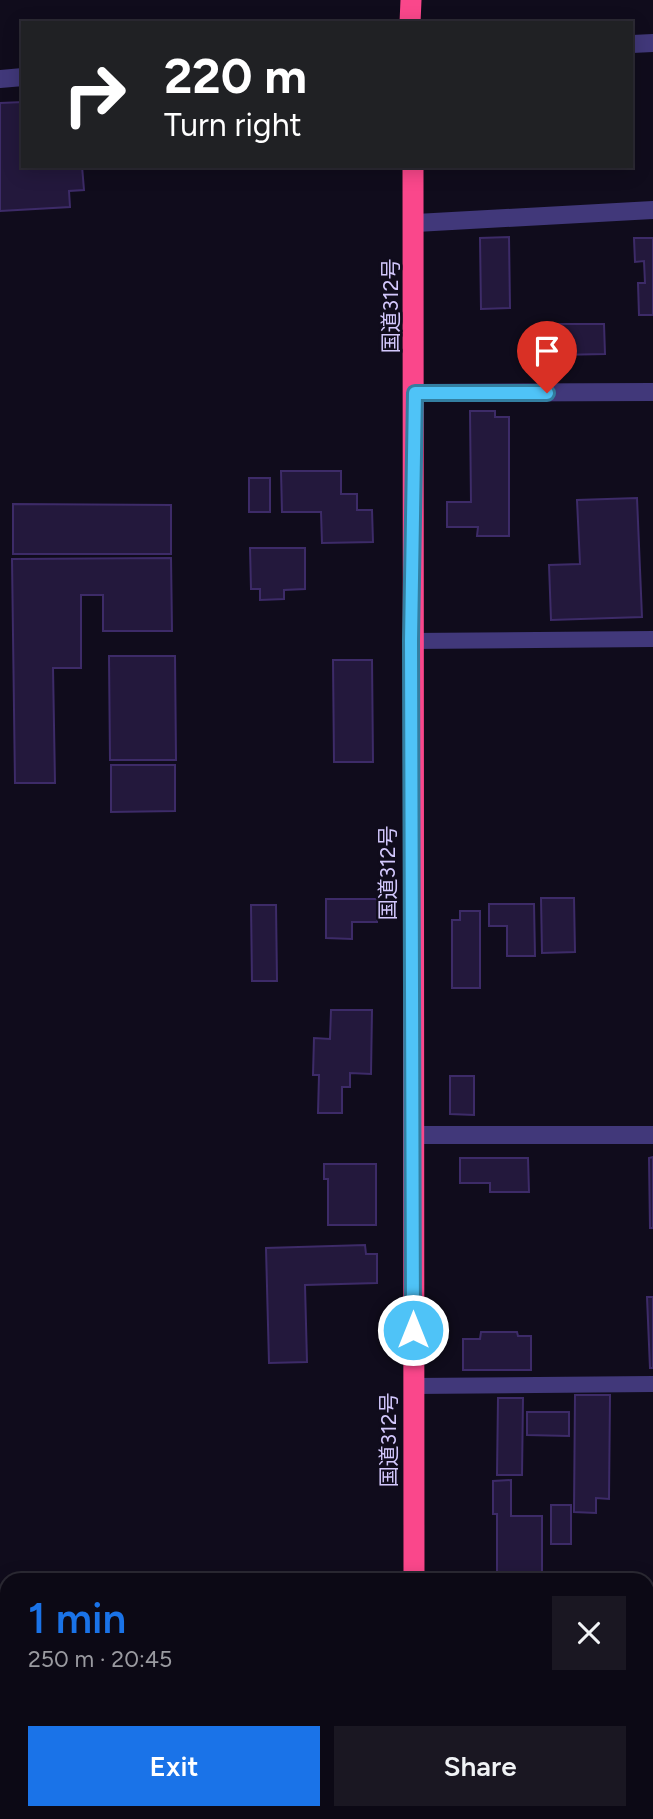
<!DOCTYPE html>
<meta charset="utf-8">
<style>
body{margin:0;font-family:Figtree,"Noto Sans JP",sans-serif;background:#1a1722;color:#f1f3f6;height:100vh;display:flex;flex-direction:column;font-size:26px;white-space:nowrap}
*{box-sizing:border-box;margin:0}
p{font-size:23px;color:#9a9aa0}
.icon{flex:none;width:38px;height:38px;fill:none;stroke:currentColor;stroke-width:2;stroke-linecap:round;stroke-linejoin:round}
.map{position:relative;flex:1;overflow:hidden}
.side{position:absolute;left:0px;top:1573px;width:654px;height:247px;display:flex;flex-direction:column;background:#0c0915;border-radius:21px 21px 0 0;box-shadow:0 4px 18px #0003,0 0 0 2px #2c2a34}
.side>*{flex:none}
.top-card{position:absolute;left:21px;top:21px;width:612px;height:147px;border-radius:0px;box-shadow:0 4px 18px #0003,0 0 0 2px #2c2a34;background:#202124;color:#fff;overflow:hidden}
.pin{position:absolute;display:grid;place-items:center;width:60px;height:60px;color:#fff;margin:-72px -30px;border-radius:50% 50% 50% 0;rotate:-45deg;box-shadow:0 0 7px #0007}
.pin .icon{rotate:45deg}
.me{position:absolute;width:77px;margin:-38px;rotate:0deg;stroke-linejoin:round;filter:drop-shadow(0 0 5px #0008)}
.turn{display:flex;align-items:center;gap:24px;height:147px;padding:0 28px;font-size:32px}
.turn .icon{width:91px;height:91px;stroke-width:2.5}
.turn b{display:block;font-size:49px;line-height:60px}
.round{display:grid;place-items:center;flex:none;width:74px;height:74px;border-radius:0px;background:#1a1722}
.summary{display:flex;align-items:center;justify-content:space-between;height:119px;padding:0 28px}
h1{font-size:42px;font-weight:600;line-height:52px;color:#1a73e8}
.primary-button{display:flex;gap:14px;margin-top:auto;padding:14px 28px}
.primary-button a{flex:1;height:80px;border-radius:0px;background:#1a73e8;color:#fff;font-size:28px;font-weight:600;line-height:80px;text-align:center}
.primary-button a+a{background:#1a1722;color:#f1f3f6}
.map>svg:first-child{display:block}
</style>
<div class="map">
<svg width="653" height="1819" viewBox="0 0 653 1819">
<rect width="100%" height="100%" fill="#100c1c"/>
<g fill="#23183c" stroke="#3d2b68" stroke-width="2">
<path d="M23 102V166H82L84 190 69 191 70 207 0 211V103Z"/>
<path d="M509 237 510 308 481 309 480 238Z"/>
<path d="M634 238H653V315H639L638 283H645L644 261 635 262Z"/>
<path d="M557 324H604L605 354 557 355Z"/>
<path d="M470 411H495V417H509V536H477L478 527H447V502H471Z"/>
<path d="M281 471H341V494H357V510H372L373 542 322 543 321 512H282Z"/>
<rect x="249" y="478" width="21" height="34"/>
<path d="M637 498 642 617 551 620 549 565 580 564 577 500Z"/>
<path d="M13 504 171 505V554H13Z"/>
<path d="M250 548H305V589L284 590V599L260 600V589H251Z"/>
<path d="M171 558 172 631H103V595H81V668H53L55 783H15L12 559Z"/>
<path d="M109 656H175L176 760H110Z"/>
<path d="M333 660H372L373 762H334Z"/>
<path d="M111 765H175V811L111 812Z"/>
<path d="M541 898H574L575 952 542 953Z"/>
<path d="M326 899H377V922H352V939L326 938Z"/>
<path d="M489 904H534L535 956H507V926H489Z"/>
<path d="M251 905H276L277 981H252Z"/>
<path d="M460 911H480V988H452V920H460Z"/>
<path d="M331 1010H372L371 1074 350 1073V1087H342V1113H318L319 1075H313L314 1038 330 1039Z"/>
<path d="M450 1076H474V1115L450 1114Z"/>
<path d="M653 1157V1228H650L649 1158Z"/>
<path d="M460 1158H528L529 1192H490V1183H460Z"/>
<path d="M324 1164H376V1225H328V1179H324Z"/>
<path d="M365 1245 366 1254H377V1283L305 1285 307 1362 269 1363 266 1248Z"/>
<path d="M647 1297H653V1368H650Z"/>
<path d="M481 1332H517L518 1336H531V1370H463V1339H480Z"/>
<path d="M575 1395H610L609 1499 596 1498V1513L574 1512Z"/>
<path d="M498 1398H523L522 1475H497Z"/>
<path d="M527 1412H569V1436L527 1435Z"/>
<path d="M511 1480V1516H542V1580H497V1514H493V1481Z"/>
<rect x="551" y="1505" width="20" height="39"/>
<rect x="21" y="1813" width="60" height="6"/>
<rect x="259" y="1813" width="60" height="6"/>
<rect x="484" y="1813" width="48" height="6"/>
</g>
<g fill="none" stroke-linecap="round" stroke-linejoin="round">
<g stroke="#41387a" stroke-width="16">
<path d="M411 641 653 639"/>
<path d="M413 1386 653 1384"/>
</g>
<g stroke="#41387a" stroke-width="18">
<path d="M632 44 653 43"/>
<path d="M0 79 23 77"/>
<path d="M416 223 653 210"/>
<path d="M415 393 653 392"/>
<path d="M413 1135H653"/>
<path d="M648 1631H653"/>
</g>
<g stroke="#fa478b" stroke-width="21">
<path d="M410 23 411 0"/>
<path d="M413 166 414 1580"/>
<path d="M413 1819V1813"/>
</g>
</g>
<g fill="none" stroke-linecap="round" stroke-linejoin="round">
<defs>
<path id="route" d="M413 1330 411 641 415 393H547"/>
</defs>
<use href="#route" stroke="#337fa1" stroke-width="18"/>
<use href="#route" stroke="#4fc3f7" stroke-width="12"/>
</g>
<g text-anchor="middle" stroke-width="5" stroke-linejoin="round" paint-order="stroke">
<g font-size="21" fill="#d3c8fd" stroke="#100c1c">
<text transform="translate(391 306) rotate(-90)" y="7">国道312号</text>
<text transform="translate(388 873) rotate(-90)" y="7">国道312号</text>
<text transform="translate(389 1440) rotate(-90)" y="7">国道312号</text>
</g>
</g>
</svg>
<div class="pin" style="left:547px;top:393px;background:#d93025"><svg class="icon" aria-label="arrive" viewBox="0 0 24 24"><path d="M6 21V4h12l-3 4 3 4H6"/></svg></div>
<svg class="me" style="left:413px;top:1330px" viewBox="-20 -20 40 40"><circle r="17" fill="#4fc3f7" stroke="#fff" stroke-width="3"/><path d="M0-11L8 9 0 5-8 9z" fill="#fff"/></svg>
<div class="top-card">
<div class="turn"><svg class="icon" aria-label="right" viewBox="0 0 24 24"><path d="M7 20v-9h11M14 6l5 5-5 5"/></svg><div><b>220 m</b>Turn right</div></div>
</div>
<section class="side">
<div class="summary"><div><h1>1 min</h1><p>250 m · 20:45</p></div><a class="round"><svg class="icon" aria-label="close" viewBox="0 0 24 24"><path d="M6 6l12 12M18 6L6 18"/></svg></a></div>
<div class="primary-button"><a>Exit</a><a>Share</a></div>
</section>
</div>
